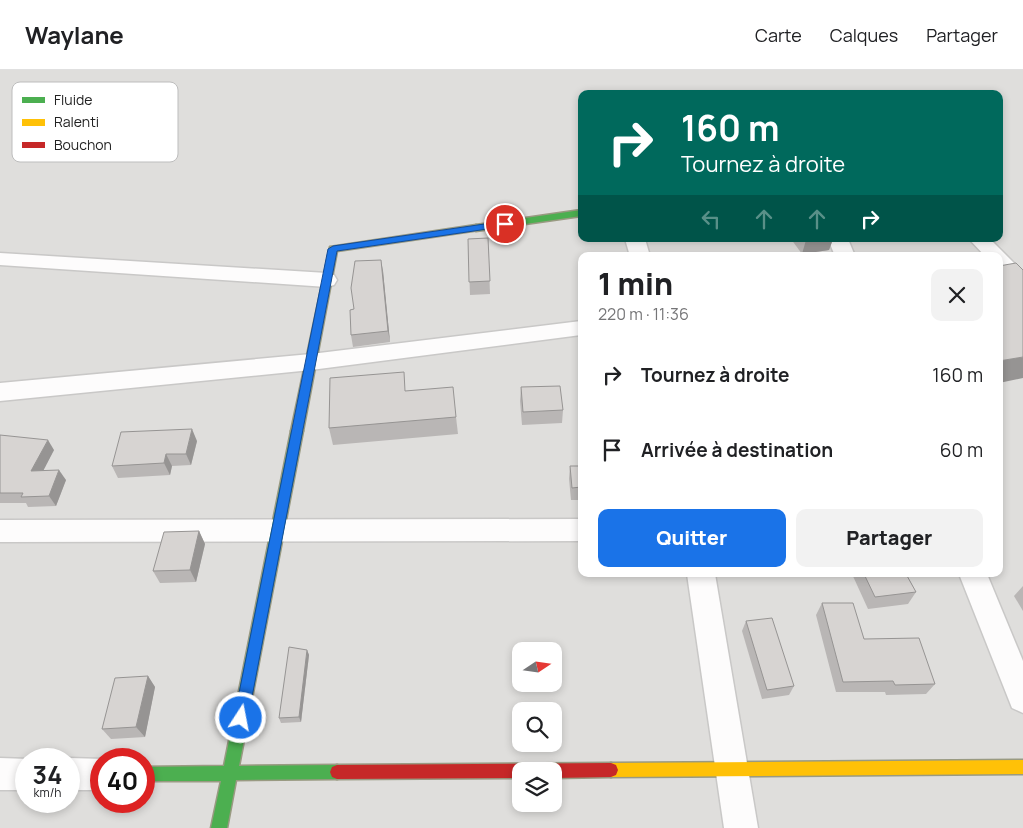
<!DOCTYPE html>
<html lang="fr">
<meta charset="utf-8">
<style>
body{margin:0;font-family:Manrope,sans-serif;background:#f2f2f2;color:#202124;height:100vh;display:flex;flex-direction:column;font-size:19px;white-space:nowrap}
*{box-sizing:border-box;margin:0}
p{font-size:16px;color:#757577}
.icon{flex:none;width:28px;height:28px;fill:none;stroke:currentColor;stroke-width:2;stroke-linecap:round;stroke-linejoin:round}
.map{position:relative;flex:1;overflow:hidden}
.side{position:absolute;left:578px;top:182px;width:425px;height:325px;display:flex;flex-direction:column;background:#fff;border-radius:10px;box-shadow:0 2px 8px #0003}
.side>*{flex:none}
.guide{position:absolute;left:578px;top:20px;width:425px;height:152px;border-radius:10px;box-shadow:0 2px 8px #0003;background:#00695c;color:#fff;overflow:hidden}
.needle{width:32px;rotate:77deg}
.controls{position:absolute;left:512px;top:572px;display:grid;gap:10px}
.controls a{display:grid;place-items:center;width:50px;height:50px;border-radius:10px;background:#fff;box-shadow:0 2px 8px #0003;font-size:25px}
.speed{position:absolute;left:15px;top:678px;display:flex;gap:10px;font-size:25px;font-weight:700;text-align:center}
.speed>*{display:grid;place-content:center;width:65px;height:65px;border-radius:50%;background:#fff;box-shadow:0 2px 8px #0003;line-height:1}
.speed small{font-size:12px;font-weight:400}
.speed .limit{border:8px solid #d22;background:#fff;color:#111}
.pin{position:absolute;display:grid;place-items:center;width:42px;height:42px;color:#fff;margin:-21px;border:2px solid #fff;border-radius:50%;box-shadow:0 1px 5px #0007}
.me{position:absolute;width:55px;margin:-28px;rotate:11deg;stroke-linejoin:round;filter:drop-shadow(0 0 4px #0008)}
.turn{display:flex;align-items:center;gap:18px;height:105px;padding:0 20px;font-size:22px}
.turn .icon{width:65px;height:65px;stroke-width:2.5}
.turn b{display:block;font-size:35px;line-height:42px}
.lanes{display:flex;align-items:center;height:48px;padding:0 20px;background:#0003;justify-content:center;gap:25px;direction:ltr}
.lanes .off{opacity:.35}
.round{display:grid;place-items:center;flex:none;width:52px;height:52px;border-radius:10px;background:#f2f2f2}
.head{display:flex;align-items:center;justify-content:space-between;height:85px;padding:0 20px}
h1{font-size:30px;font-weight:800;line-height:38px}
.button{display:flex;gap:10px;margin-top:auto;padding:10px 20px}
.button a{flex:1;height:58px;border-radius:10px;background:#1a73e8;color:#fff;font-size:20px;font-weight:800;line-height:58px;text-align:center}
.button a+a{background:#f2f2f2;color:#202124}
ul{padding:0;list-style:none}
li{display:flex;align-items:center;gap:15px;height:75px;padding:0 20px}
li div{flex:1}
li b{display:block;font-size:19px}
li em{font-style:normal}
header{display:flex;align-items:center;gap:30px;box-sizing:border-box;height:70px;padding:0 25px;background:#fff;border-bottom:1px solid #e0e0e0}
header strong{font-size:24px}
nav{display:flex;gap:28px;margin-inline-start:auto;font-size:18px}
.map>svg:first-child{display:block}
</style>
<header>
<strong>Waylane</strong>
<nav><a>Carte</a><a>Calques</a><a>Partager</a></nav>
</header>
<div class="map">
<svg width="1023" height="758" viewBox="0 0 1023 758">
<rect width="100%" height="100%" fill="#f0eeeb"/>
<path fill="#dfdedc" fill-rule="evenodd" d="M0 0H1023V758H0ZM581 24H999V169H581ZM581 186H999V504H581ZM521 581H554V614H521ZM521 641H554V674H521ZM26 689H69V731H26ZM101 689H144V731H101ZM521 701H554V734H521Z"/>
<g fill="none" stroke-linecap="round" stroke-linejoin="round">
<defs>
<g id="street">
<path d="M625 169H645L650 186H630Z"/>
<path d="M828 169H848L855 186H835Z"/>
<path d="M969 169H990L1023 202V221L1016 219 999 201V186H985Z"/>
<path d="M0 183 327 203 334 205 337 210 334 215 327 217 0 195Z"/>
<path d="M581 251V265L311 300 0 331V313L311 284Z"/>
<path d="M581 449V471L0 472V450Z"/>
<path d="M687 504H715L758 758H724Z"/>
<path d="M959 504H987L1023 591V643L1012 638Z"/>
<path d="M0 688 29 689H26V720H0Z"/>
<path d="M69 688 104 689H101V720H69V689H66Z"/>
</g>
<g id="fast">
<path d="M581 140V146L476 161 472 158 476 155Z"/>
<path d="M297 357 303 361 239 696 337 695 342 697 344 702 342 707 337 709 236 710 227 758H211L221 711H144V697L224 696 291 361Z"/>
</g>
<g id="slow">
<path d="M476 155 479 156V160L337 181 303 361 297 365 293 364 291 361 330 177Z"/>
<path d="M1023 690V704L611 707 606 705 604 700 606 695 611 693Z"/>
</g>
<path id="jam" d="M611 693 616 695 618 700 616 705 611 707 554 708V701H521V708L337 709 332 707 330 702 332 697 337 695Z"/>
</defs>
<use href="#street" stroke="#c9c8c7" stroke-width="3"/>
<use href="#fast" stroke="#999a82" stroke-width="3"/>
<use href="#slow" stroke="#999a82" stroke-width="3"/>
<use href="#jam" stroke="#999a82" stroke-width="3"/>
<use href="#street" fill="#fdfcfc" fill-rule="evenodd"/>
<use href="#fast" fill="#4caf50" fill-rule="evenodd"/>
<use href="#slow" fill="#ffc107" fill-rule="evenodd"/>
<use href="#jam" fill="#c62828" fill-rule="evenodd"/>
</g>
<g fill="#b9b6b5">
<path d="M488 168 490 224 470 225 468 169Z"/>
<path d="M791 169H833L829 180 802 184Z"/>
<path d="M383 201 390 272 353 277 351 265 354 239Z"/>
<path d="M521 317 563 340 562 353 522 355 520 331Z"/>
<path d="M406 321 456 347 458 364 333 375 329 358Z"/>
<path d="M0 365 54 380 43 400 66 410 56 436 28 437 26 433H0Z"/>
<path d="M197 371 191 395 172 396 170 405 118 408 112 396Z"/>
<path d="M570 396H581V430H571L569 409Z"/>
<path d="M199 461 205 474 196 512 160 513 153 501Z"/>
<path d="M852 504H906L916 522 908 534 868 539Z"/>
<path d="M1023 516V541L1014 526Z"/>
<path d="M822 533 864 569 935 614 926 624 886 625 885 622H836L816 545Z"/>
<path d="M746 551 794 616 789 625 762 629 742 561Z"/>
<path d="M307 580 309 585 301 652 281 653 279 648Z"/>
<path d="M148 606 155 617 145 667 111 669 102 659Z"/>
</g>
<g fill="#969493">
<path d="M817 169H833L829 180 802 184 806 170Z"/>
<path d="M381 190 383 201 390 272 388 261Z"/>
<path d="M1023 287V308L999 313V291Z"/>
<path d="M192 359 197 371 191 395 186 384Z"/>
<path d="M48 370 54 380 38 411 31 401Z"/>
<path d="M166 384 172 396 170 405 164 393Z"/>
<path d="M59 400 66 410 56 436 49 426Z"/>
<path d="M199 461 205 474 196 512 190 500Z"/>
<path d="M307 580 309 585 301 652 299 647Z"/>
<path d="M148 606 155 617 145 667 136 657Z"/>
</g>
<g fill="#d7d4d2" stroke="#969493">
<path d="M488 168 490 211 469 212 468 169Z"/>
<path d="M805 169H817L806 170Z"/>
<path d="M381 190 388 261 351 265 350 240 354 239 351 218 355 191Z"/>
<path d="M1016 193 1023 200V287L999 291V196Z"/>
<path d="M404 302 405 321 453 317 456 347 329 358 330 308Z"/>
<path d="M560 316 563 340 523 342 521 317Z"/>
<path d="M192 359 186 384H166L164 393 112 396 121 362Z"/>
<path d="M0 365 48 370 31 401 59 400 49 426 21 427 23 423H0Z"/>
<path d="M570 396H581V417L572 418Z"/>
<path d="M199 461 190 500 153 501 164 462Z"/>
<path d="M864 504H906L916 522 875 527Z"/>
<path d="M822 533H853L864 569 919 568 935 614 895 615 893 611 843 612Z"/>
<path d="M772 548 794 616 767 620 746 551Z"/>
<path d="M289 577 307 580 299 647 279 648Z"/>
<path d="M148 606 136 657 102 659 115 608Z"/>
</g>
<path fill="#1a73e8" stroke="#114b97" d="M505 151 508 152V156L337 181 248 648 246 653 241 655 236 653 234 648 328 179 333 176Z"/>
<rect x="12" y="12" width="166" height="80" rx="8" fill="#fff" stroke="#bdbdbd" stroke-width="1"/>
<rect x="22" y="27" width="23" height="6" fill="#4caf50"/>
<rect x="22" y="49" width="23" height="7" fill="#ffc107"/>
<rect x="22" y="72" width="23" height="6" fill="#c62828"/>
<g font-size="14" fill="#222">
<text x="54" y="35">Fluide</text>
<text x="54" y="57">Ralenti</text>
<text x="54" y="80">Bouchon</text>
</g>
</svg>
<div class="controls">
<a><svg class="needle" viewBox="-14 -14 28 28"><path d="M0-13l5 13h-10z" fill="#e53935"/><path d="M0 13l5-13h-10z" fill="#757577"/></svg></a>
<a><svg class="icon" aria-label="search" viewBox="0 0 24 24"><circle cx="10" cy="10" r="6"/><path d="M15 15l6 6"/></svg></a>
<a><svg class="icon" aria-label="layers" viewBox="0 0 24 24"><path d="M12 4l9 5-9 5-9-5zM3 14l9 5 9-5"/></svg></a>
</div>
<div class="speed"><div>34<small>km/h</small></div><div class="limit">40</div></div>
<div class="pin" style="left:505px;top:154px;background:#d93025"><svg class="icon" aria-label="arrive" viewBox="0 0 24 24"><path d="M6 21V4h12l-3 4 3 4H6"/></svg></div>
<svg class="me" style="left:241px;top:648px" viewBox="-20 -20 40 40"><circle r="17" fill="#1a73e8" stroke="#fff" stroke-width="3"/><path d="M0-11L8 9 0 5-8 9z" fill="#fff"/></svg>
<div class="guide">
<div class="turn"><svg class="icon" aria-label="right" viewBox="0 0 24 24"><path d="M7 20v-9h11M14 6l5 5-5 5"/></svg><div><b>160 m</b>Tournez à droite</div></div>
<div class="lanes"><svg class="icon off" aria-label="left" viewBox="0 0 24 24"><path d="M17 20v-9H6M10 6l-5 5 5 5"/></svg><svg class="icon off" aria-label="ahead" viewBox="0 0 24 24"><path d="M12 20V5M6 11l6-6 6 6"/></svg><svg class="icon off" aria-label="ahead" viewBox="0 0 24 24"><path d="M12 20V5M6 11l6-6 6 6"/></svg><svg class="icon" aria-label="right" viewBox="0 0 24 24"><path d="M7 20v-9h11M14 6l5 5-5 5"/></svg></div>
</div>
<section class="side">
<div class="head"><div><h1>1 min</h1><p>220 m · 11:36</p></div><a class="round"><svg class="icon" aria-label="close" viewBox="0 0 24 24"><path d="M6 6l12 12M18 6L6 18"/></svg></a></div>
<ul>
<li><svg class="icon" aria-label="right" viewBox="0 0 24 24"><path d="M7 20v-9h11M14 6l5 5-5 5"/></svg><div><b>Tournez à droite</b></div><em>160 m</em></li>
<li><svg class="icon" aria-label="arrive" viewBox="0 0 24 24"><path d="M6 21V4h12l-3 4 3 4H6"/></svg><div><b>Arrivée à destination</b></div><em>60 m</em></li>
</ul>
<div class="button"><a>Quitter</a><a>Partager</a></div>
</section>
</div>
